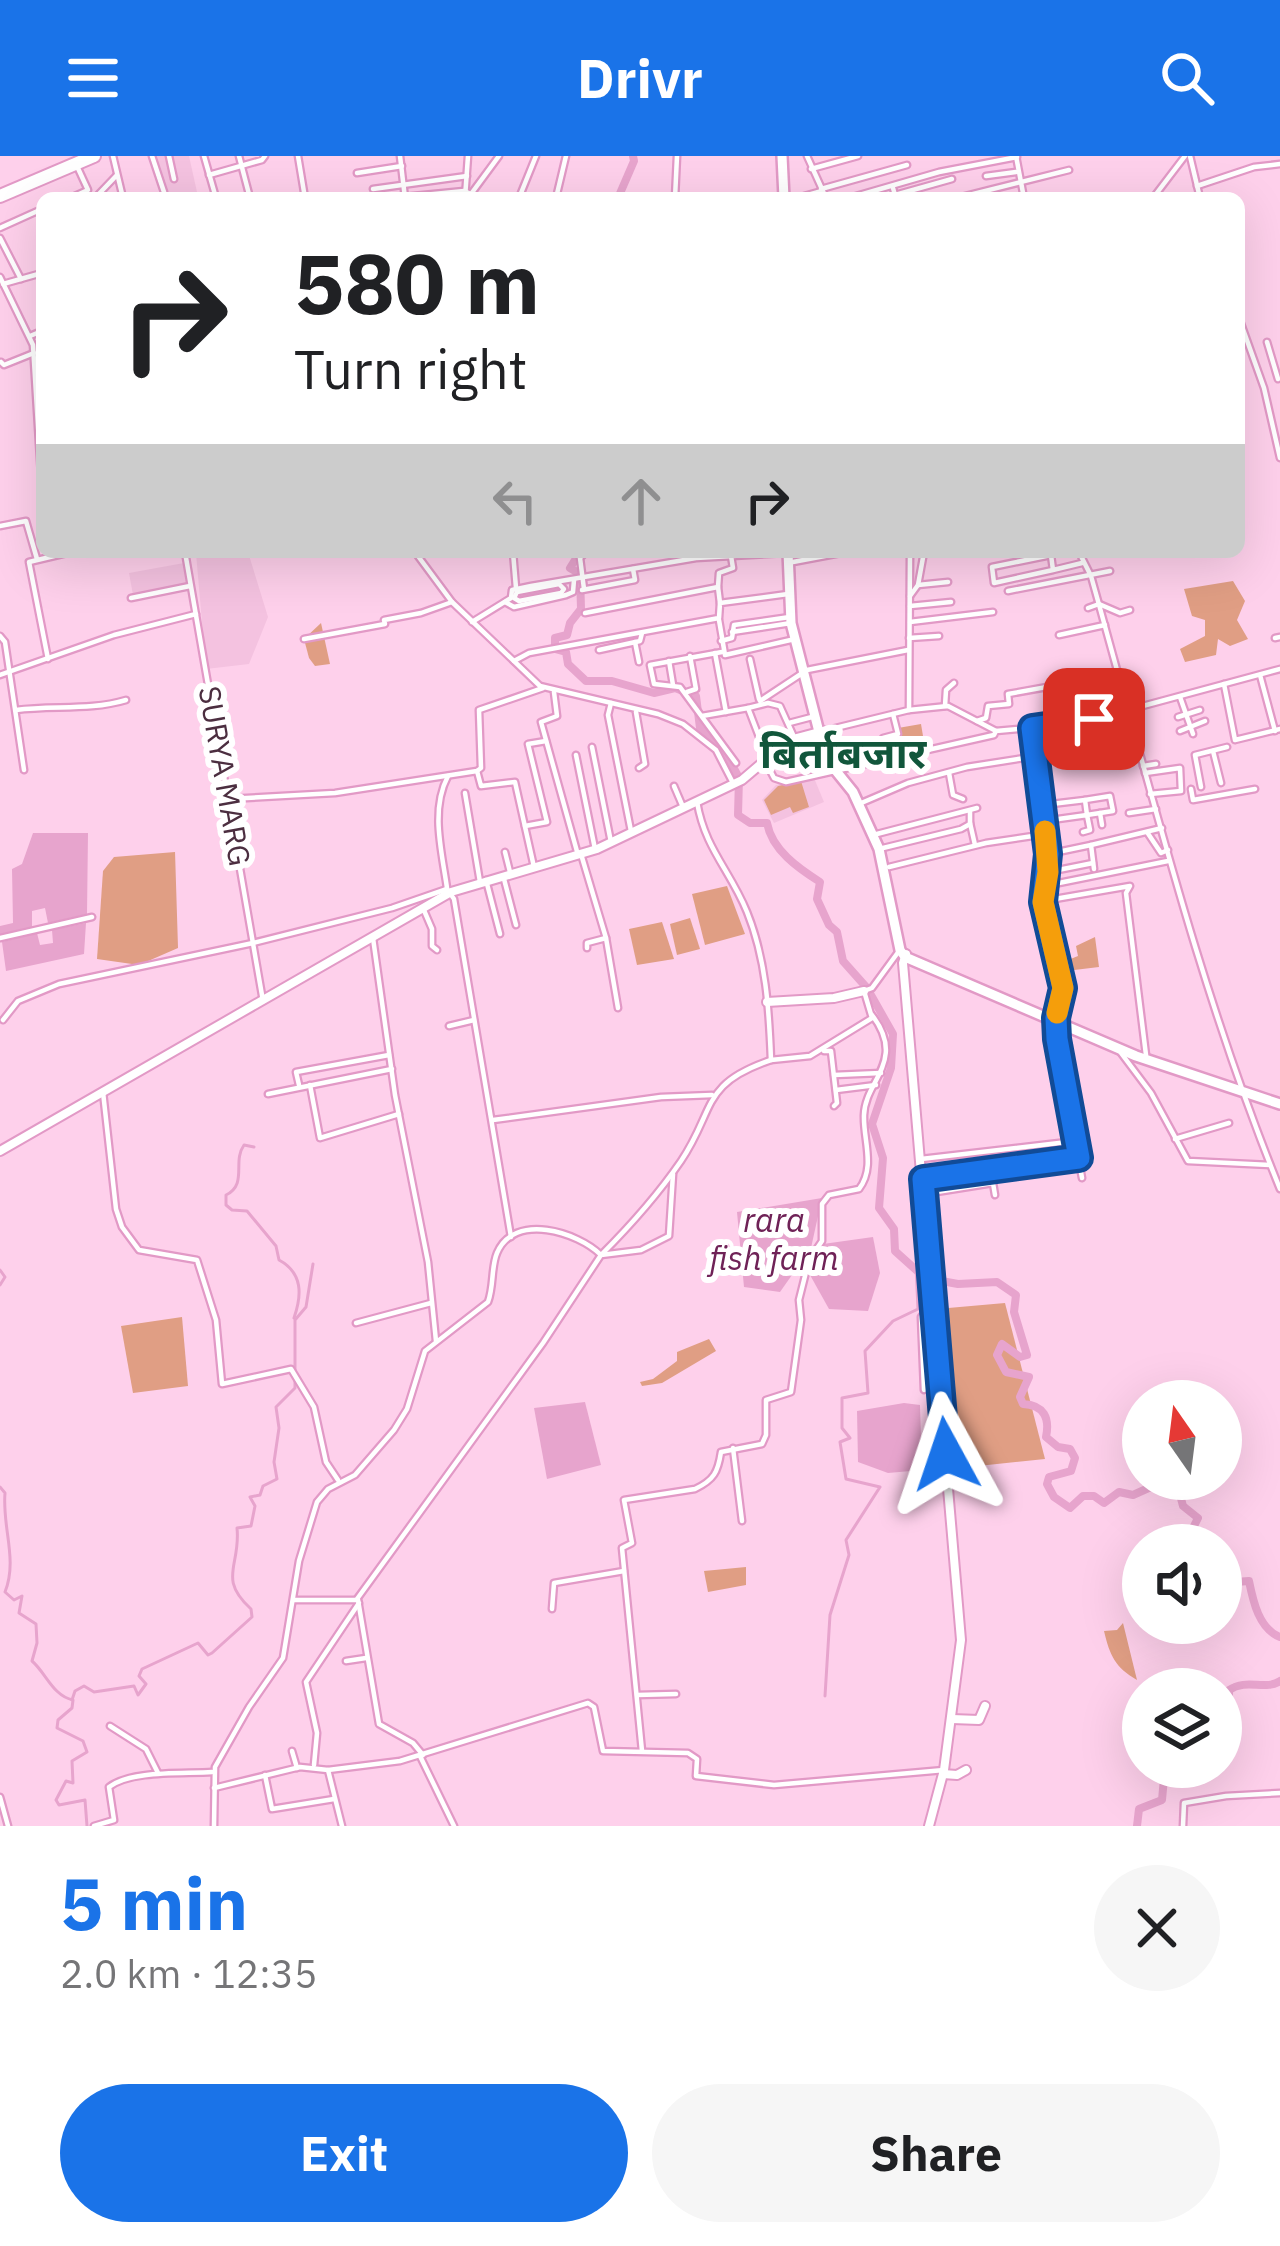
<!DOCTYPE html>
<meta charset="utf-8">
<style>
body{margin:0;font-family:"IBM Plex Sans","Noto Sans Devanagari",sans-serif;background:#f6f6f6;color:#202124;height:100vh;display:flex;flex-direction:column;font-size:45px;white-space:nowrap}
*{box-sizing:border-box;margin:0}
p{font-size:39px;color:#757577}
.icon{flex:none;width:66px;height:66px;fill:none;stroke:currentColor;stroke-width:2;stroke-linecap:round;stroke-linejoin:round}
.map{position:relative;height:1670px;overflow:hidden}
.sheet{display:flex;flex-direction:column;background:#fff;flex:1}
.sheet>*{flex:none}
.top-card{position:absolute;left:36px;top:36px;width:1209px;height:366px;border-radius:18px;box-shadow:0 12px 48px #0002;background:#fff;color:#202124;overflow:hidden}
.needle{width:78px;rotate:346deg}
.tools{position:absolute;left:1122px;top:1224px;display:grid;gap:24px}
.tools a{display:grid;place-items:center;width:120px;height:120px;border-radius:50%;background:#fff;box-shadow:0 12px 48px #0002;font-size:60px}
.pin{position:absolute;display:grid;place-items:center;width:102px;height:102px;color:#fff;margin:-51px;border-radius:24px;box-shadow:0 6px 18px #0006}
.me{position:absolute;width:132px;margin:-66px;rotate:355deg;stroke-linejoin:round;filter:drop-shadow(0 0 9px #0008)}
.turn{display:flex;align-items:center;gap:42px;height:252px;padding:0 60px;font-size:54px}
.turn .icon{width:156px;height:156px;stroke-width:2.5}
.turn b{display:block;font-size:84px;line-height:102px}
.lanes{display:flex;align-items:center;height:114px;padding:0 60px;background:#0003;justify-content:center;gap:60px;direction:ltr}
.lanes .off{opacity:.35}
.round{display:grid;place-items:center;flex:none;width:126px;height:126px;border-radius:63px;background:#f6f6f6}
.head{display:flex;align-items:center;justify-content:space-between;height:204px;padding:0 60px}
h1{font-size:72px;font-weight:700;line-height:90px;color:#1a73e8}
.action{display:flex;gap:24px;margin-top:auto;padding:24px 60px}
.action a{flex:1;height:138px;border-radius:72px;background:#1a73e8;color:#fff;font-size:48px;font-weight:700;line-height:138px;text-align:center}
.action a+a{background:#f6f6f6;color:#202124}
header{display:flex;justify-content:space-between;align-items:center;height:156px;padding:0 60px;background:#1a73e8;color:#fff;font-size:54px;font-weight:700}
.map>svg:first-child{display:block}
</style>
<header><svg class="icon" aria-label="menu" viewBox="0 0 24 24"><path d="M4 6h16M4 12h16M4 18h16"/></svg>Drivr<svg class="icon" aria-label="search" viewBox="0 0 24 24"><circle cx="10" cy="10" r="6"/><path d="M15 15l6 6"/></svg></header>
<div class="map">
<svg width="1280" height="1670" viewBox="0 0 1280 1670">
<rect width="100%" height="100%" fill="#fed0eb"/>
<g fill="#f4c2e0">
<path d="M154 0H189L197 36 167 38Z"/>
<path d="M248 396 268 461 249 508 206 513 196 397Z"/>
<path d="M184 407 191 428 133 439 129 417Z"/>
<path d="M814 622 824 646 774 667 762 644 776 629Z"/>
</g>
<g fill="#e09e84">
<path d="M1233 425 1245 445 1237 464 1248 483 1230 490 1218 483 1216 499 1185 506 1180 493 1205 480V464L1192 460 1184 433Z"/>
<path d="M321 467 330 508 315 510 309 502 304 483Z"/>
<path d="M921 568 925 592 904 597 898 572Z"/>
<path d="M801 625 809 651 793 657 790 651 771 659 764 644 778 630Z"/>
<path d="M175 696 178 792 139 809 97 803 103 715 114 701Z"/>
<path d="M727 730 745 778 705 789 692 738Z"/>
<path d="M690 762 700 793 677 799 670 768Z"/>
<path d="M662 766 674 803 637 809 629 773Z"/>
<path d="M1095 781 1099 811 1066 815 1063 806 1078 800 1076 790Z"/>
<path d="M1005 1147 1045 1303 950 1313 937 1225V1153Z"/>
<path d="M182 1161 188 1230 133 1237 121 1170Z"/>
<path d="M709 1183 716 1195 662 1227 642 1230 640 1226 653 1223 677 1205V1196Z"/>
<path d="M746 1411V1429L708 1436 704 1415Z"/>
<path d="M1123 1467 1137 1524C1115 1511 1110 1500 1104 1475L1117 1474Z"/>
</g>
<g fill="#e7a4cd">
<path d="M33 677H88L87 758 48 767 45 752 32 755V772L0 779V770L13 767 12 713 22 708Z"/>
<path d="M86 767 84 798 6 815 2 786 37 777 40 789 53 787 52 774Z"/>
<path d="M822 1042 811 1092 780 1136 744 1131 737 1056Z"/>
<path d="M873 1081 880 1117 868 1155 829 1153 810 1119 823 1088Z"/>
<path d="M585 1246 601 1309 547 1323 534 1252Z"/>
<path d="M904 1247 920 1249 922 1314 888 1317 858 1306 857 1255Z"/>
</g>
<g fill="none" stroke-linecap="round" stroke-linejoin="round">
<g stroke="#e7a4cd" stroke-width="3">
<path d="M254 991 244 989C232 1006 248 1028 226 1039V1049L232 1054 247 1055 276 1090 279 1104C303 1117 302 1139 294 1162"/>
<path d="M0 1114 5 1121 0 1129"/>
<path d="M0 1331 5 1337C2 1372 18 1403 5 1436L14 1444 22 1440 19 1457 36 1468 37 1487 32 1505C46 1517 53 1540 73 1544L72 1552 58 1564 57 1572 83 1585 87 1596 72 1605 73 1627 66 1625 56 1644 59 1649 85 1644 87 1670"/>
<path d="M825 1540 830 1459 849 1399 846 1384 880 1331 846 1323 840 1286 850 1282 842 1272V1242L868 1237 865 1195 893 1165 918 1153 916 1110"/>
<path d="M72 1544 75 1535 84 1530 94 1536 134 1530 138 1539 146 1528 139 1520 142 1513 198 1487 208 1499 212 1497 252 1461 251 1453C217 1422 241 1410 237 1372L251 1370 255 1350 250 1341 260 1339 263 1330 277 1323 274 1306 279 1272 276 1251 295 1232V1164L306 1151 313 1108"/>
</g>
<g stroke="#e7a4cd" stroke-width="8">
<path d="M618 42 634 5 633 0"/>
<path d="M580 396 570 412 580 418 581 453 570 467 567 479 555 482V493L566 496 568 508 586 525H612L654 537 675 532 696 540 700 572 722 590 739 622 738 659 750 667H767C772 694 798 712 820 726L817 743 829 769 837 776 843 805 867 832 893 878 891 912 872 968 883 1002 879 1052 894 1073 895 1095 925 1122 958 1128 997 1126 1016 1139 1014 1156 1027 1199 1020 1201 1002 1188 997 1199 1006 1216 1029 1221 1020 1241 1023 1248C1044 1249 1050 1262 1046 1281L1058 1291 1070 1293 1075 1302 1071 1315 1049 1321 1047 1328 1054 1341 1070 1352 1083 1340H1094L1104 1347 1119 1336 1133 1339 1153 1330 1171 1328 1179 1335 1183 1350 1198 1362 1188 1382 1190 1389"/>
<path d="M1221 1427 1249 1425C1253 1445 1259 1473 1280 1481"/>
<path d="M1221 1580 1229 1556V1534C1247 1522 1265 1535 1280 1525"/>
<path d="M1137 1670 1139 1653 1162 1644 1165 1611"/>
</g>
<defs>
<g id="street">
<path d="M113 0 123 42"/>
<path d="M152 0 164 36 163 42"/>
<path d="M169 0 174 23"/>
<path d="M204 0 216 42"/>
<path d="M239 0 250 42"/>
<path d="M298 0 305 42"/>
<path d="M400 0 405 42"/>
<path d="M807 0 826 42"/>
<path d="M1016 0 1024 42"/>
<path d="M1190 0 1200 42"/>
<path d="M811 13 858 0"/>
<path d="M357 17 402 10"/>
<path d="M209 19 262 4 265 0"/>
<path d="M986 20 1016 16"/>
<path d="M1197 30 1254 11 1280 8"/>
<path d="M893 32 895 39 952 23"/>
<path d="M373 33 467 20"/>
<path d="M821 33 907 9"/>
<path d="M804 40 822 35"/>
<path d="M70 42 88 34 76 8"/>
<path d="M95 42 116 20"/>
<path d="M393 42 464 35 471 38 499 0"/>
<path d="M465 42 468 0"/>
<path d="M519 42 536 0"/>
<path d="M556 42 566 0"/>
<path d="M675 42 677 0"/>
<path d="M849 42 939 16 1017 1"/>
<path d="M957 42 1069 14"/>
<path d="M1153 42 1185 0"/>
<path d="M0 72 42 53"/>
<path d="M0 82 21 123"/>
<path d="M0 121 33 189 42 336"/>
<path d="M3 128 42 117"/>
<path d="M1239 162 1264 232 1280 302"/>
<path d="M30 180 42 175"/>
<path d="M1267 186 1278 223"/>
<path d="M1 206 4 209 34 197"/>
<path d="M0 370 26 365 37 403"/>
<path d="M185 396 263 845"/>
<path d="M415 396 452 446 540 530 658 558 683 568 716 594 733 627"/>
<path d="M513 396 516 432"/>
<path d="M1079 396 1091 420C1149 626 1199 834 1280 1033"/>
<path d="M793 406 846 396"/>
<path d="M1053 414 994 427 992 411 1051 399 1053 414 1082 407"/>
<path d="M559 428 564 433 561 437 519 445 514 442 517 436Z"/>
<path d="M918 429 948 426"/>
<path d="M718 431 719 417 733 412 731 400"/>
<path d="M584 433 580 402 586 396"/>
<path d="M582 434 635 424 633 413"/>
<path d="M1008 435 1110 415"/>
<path d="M910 440 918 429 924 396"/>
<path d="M131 442 190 430"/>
<path d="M505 446 514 451 566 439 573 436 574 424"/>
<path d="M910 450 951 446"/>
<path d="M1088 452 1099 448 1120 457 1130 454"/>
<path d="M585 457 718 431 720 447"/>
<path d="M719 464 725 499 795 483"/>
<path d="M472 466 511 442 512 434 531 430 696 402 786 397"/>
<path d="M910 466 993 456"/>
<path d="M732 476 791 467"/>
<path d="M1059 479 1105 469"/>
<path d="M0 480 5 486 24 614"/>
<path d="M909 482 939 480"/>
<path d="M1275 482 1280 481"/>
<path d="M304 483 385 468 384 464 421 457 452 446"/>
<path d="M721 485 732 482 734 469 790 461"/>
<path d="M635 486 639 506"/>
<path d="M599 494 640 485 642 477"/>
<path d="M722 496 650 509 654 528 680 531 736 607"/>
<path d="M715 497 726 556"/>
<path d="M48 503 29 406 71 396"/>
<path d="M750 503 759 543"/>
<path d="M514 505 529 497 719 462 720 447 788 438"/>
<path d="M669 505 673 529"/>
<path d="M0 519 114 479 196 458"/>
<path d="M1260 519 1275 575"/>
<path d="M1224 528 1235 584 1280 573"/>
<path d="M554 536 557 560 541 566 578 699"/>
<path d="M687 536 696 533 690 500"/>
<path d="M1180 541 1193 578"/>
<path d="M760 545 807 514 908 494"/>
<path d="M611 547 608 559 631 675"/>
<path d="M945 550 946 534 954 527"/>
<path d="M16 554C54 549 89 555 126 544"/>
<path d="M909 554 948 550 996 575"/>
<path d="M636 556 645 608 639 612"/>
<path d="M702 560 748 552"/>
<path d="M1178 561 1200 554"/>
<path d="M977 565 986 562 988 550 1009 548 1008 538 1119 518"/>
<path d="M789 567 812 561"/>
<path d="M1071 569V542"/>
<path d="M1032 574 1048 698 1043 745 1063 832 1056 862 1057 883 1082 1022"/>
<path d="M823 575 909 554 910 396"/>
<path d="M1180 575 1205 565"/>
<path d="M883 582 898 578 893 558"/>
<path d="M592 591 611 686"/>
<path d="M1213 595 1221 627"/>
<path d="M576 599 595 693"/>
<path d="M766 599 748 552 768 547 780 550 794 581"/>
<path d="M764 603 774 622 786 626 994 579 996 575 1076 568 1280 513"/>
<path d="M1143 610 1156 608"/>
<path d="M477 615 481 630 515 626 534 711"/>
<path d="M949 617 953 639 963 643"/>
<path d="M1145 617 1180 612 1181 635 1150 638"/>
<path d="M674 630 683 651"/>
<path d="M1201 631 1195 599 1227 591"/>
<path d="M1191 633 1193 644 1255 633"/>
<path d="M465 637 480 726"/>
<path d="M1110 640 1113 655 1087 659 1085 644Z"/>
<path d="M228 643 335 637 477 615 481 612 479 554 543 532"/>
<path d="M697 646C705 693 730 714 747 756 766 803 769 853 771 904L810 900 872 862 864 835 872 832 899 795"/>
<path d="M859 648 908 627 967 611 1037 600"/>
<path d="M1043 649 1085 644"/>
<path d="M1100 657 1102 669"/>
<path d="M1129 657 1156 653"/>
<path d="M1044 665 1087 659 1090 674 1083 676"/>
<path d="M970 667 975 689"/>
<path d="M525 670 547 666 528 588 546 585"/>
<path d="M1147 676 1161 697 1168 694"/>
<path d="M873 679 977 652"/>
<path d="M1091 689 1162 672"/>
<path d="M883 692 961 673 970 668V655"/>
<path d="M505 696 510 716"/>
<path d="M581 698 606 782 618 852"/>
<path d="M1048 698 1091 689 1094 713"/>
<path d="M889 711 986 687 1046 678"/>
<path d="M1048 716 1093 707"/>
<path d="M504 723 516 769"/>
<path d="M486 724 500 778"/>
<path d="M1044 730 1168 705"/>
<path d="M447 732C442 696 430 654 448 620"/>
<path d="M1043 745 1130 730 1126 737 1146 899"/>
<path d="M423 752 432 773V790L437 794"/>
<path d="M0 782 92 761"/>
<path d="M373 782 395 939 428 1106 436 1185"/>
<path d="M587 792V787L606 782"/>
<path d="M3 864 18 845 59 828 253 787 392 752 447 733 454 743 511 1081"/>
<path d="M449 870 474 864"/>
<path d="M824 895H831L837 947 834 950"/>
<path d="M1121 897 1151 937 1188 1005 1270 1009"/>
<path d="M834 919 881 917"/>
<path d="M299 929 296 916 389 899"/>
<path d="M310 929 320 982 399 958"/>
<path d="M836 934 876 929"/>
<path d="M103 936 116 1053 122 1071 139 1094 197 1104 216 1164 222 1228 291 1213 314 1251 326 1306 338 1324"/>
<path d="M268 938 392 913"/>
<path d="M493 964 661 941 712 939"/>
<path d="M1175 983 1229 967"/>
<path d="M921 1003 1076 985"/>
<path d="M991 1015 995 1039"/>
<path d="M923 1023 1078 1002"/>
<path d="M924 1038 993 1027"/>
<path d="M356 1167 431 1147"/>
<path d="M924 1234 921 1161 932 1148"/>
<path d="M733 1292 742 1365"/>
<path d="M357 1443 543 1187 601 1099 641 1094 669 1080 673 1018"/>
<path d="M294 1444H358L379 1568 413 1587 423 1599"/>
<path d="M552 1453 554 1427 624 1415"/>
<path d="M346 1505 366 1502"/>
<path d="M637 1539 676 1538"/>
<path d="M110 1570 146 1593 158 1617"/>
<path d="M292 1595 297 1612"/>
<path d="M642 1595 622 1392 632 1387 624 1344 695 1333C714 1324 718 1316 721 1296L762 1288 766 1279V1244L791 1236 801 1164 799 1144 809 1104 822 1085V1048L829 1039 859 1033C876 1011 863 984 864 959 865 924 907 905 872 859"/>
<path d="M420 1600 454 1670"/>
<path d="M314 1609 317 1577 306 1526 359 1447"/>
<path d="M328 1614 342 1670"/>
<path d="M265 1619 272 1653 334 1643"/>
<path d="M214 1632 300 1611 328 1614 400 1605 588 1547 594 1551 603 1595 688 1597 697 1603 696 1620 774 1629 944 1614"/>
<path d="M0 1641 8 1670"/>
<path d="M94 1670 114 1664 109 1631C131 1614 183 1618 212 1616"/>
<path d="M214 1670 215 1611 249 1551 283 1502 299 1405 317 1346 328 1333 355 1319 394 1274 407 1253 425 1195 488 1146C494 1130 491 1111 497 1097 514 1056 578 1076 601 1099 629 1071 659 1037 681 1005 716 953 700 928 771 904"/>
<path d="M1183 1670 1184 1647 1226 1640 1280 1637"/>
</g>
<g id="secondary">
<path d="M906 798 903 807 961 1484 944 1614 929 1670"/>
<path d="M767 846 834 842 864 835"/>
<path d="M0 995 451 736 597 693 742 624 789 584 823 575"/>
<path d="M952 1563 979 1564 985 1550"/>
<path d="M943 1618 957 1619 966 1614"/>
</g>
<g id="primary">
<path d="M782 0 784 42"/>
<path d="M788 396 791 467 819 576 828 605 853 636 879 693 900 794 905 801 1136 900 1280 948"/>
</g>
<path id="highway" d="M0 40 94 0"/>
</defs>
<use href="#street" stroke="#e299c6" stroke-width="9"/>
<use href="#secondary" stroke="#e299c6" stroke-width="12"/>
<use href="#primary" stroke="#e299c6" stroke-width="14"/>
<use href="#highway" stroke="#e299c6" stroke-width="16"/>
<use href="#street" stroke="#fff" stroke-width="4.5"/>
<use href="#secondary" stroke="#fff" stroke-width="8"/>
<use href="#primary" stroke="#fff" stroke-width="9"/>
<use href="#highway" stroke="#fff" stroke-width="12"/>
</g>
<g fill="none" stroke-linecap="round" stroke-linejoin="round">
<defs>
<path id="route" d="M946 1298 923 1023 1079 1002 1057 883 1056 862 1063 832 1043 746 1048 698 1032 572 1094 563"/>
</defs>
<use href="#route" stroke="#114b97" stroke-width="30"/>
<use href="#route" stroke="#1a73e8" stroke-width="21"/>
<path stroke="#f59e0b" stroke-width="21" d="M1045 675 1048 716 1043 746 1063 832 1057 857"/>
</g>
<g text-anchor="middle" stroke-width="12" stroke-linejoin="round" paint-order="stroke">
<g font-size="30" fill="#4c2e40" stroke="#fff">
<text transform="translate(224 620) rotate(80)" y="10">SURYA MARG</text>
</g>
<g font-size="33" font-style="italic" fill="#6f2257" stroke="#fff">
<text x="774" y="1076">rara<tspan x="774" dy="38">fish farm</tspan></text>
</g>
<g font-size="42" font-weight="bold" fill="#11563b" stroke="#fff">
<text x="843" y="612">बिर्ताबजार</text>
</g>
</g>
</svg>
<div class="tools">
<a><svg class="needle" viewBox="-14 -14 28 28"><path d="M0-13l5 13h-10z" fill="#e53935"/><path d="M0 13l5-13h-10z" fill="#757577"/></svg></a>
<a><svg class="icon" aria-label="sound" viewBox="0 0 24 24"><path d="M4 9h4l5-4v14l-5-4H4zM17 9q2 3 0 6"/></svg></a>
<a><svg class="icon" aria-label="layers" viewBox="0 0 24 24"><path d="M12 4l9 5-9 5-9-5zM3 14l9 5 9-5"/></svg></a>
</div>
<div class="pin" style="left:1094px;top:563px;background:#d93025"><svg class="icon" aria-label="arrive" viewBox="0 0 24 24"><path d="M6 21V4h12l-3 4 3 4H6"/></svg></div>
<svg class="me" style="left:946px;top:1298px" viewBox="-20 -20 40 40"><path d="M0-17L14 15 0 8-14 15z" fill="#1a73e8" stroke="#fff" stroke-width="4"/></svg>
<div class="top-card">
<div class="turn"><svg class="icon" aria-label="right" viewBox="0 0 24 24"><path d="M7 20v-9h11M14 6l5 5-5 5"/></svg><div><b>580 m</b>Turn right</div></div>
<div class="lanes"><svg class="icon off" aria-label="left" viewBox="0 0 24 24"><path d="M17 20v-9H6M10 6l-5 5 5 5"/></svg><svg class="icon off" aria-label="ahead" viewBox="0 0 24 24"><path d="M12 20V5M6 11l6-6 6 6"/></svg><svg class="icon" aria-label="right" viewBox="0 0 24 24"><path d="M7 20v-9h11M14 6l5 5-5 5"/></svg></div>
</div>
</div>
<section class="sheet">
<div class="head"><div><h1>5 min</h1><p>2.0 km · 12:35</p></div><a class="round"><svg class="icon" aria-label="close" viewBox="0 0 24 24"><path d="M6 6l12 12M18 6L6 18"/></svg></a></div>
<div class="action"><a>Exit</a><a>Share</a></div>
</section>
